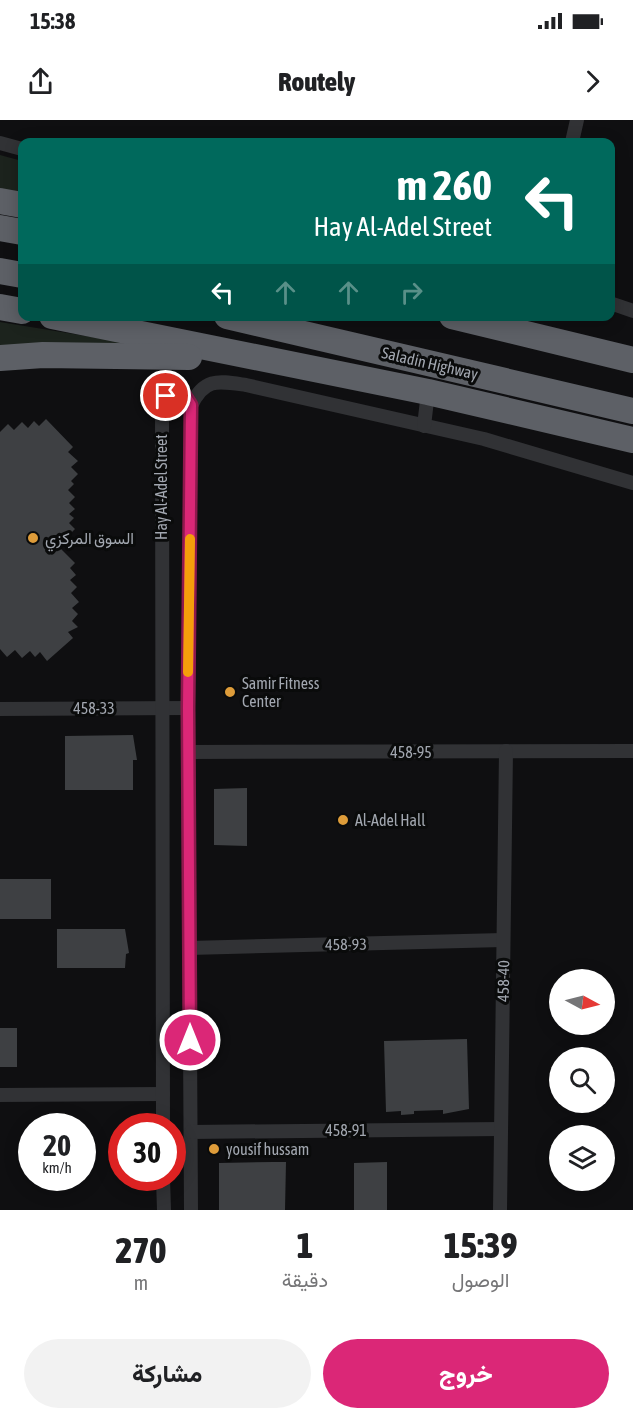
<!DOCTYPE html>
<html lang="ar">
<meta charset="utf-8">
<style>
body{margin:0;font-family:"Asap Condensed",Vazirmatn,sans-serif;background:#f2f2f2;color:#202124;direction:rtl;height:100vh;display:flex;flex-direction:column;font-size:22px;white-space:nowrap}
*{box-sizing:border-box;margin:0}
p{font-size:20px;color:#757577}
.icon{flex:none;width:33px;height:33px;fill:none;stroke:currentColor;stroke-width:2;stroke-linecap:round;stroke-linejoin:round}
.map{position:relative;height:1090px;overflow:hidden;direction:ltr}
.panel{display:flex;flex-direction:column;background:#fff;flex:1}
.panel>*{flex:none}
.hud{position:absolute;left:18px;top:18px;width:597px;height:183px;border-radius:12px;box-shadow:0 3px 15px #0003;direction:rtl;background:#00695c;color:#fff;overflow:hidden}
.needle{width:39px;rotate:97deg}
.buttons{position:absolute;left:549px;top:849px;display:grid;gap:12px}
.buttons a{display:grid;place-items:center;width:66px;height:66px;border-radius:50%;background:#fff;box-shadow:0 3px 15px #0003;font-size:30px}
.speed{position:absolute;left:18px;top:993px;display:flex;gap:12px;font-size:30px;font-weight:700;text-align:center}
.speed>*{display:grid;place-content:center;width:78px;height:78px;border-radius:50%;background:#fff;box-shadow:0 3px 15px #0003;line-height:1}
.speed small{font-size:15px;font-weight:400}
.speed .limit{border:9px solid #d22;background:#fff;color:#111}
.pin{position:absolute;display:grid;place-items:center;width:51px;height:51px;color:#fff;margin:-26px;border:3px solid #fff;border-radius:50%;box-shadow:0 2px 6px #0007}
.me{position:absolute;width:66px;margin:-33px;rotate:0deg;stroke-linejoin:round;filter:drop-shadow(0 0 4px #0008)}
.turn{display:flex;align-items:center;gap:21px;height:126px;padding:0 24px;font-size:27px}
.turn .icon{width:78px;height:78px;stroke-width:2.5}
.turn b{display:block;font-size:42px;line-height:51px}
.lanes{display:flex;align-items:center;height:57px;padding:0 24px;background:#0003;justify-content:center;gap:30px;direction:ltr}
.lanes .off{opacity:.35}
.eta{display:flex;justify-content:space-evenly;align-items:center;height:102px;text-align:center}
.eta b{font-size:36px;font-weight:800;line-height:42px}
.button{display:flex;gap:12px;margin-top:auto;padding:12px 24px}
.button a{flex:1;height:69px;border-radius:36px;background:#db2777;color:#fff;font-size:24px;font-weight:800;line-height:69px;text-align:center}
.button a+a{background:#f2f2f2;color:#202124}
.status{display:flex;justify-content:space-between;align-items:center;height:42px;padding:0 30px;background:#fff;direction:ltr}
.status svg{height:16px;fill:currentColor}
header{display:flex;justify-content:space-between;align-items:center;height:78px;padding:0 24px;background:#fff;font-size:27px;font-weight:800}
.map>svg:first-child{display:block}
</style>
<div class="status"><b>15:38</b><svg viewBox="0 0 49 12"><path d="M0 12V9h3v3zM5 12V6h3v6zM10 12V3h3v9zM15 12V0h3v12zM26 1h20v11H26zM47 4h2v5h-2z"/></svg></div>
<header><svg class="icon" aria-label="forward" viewBox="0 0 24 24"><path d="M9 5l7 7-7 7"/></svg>Routely<svg class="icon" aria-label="share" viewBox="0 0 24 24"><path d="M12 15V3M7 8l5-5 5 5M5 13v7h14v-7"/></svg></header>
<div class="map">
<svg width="633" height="1090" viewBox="0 0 633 1090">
<rect width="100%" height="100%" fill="#0f0f11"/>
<g fill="#1c231d">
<path d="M0 35 22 41V73L0 69Z"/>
<path d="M0 202 129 223 0 228Z"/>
</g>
<g fill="#3e4043">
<path d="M46 299 73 327 68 332 78 341 71 347 78 354 71 361 74 364 68 370 75 377 69 383 75 389 69 394 74 398 69 403 75 409 58 426 75 443 70 448 76 455 70 460 77 467 71 473 79 482 72 488 78 494 72 501 78 507 68 512 73 518 47 541 40 532 35 537 30 531 22 538 15 530 7 537 0 529V312L8 304 14 310 22 302 28 308 34 301 39 306Z"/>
<path d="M133 615 137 640H133V670H65V616Z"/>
<path d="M247 668V726L214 725V669Z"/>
<rect x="0" y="759" width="51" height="40"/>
<path d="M57 809H125L129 833 126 834 125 848H57Z"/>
<rect x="0" y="908" width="17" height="39"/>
<path d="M467 919 469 989 443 994V990L414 991V994L401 995V991L386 992 384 921Z"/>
<path d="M273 1042H286L285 1090H219V1043Z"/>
<path d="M387 1042V1090H354V1043Z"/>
</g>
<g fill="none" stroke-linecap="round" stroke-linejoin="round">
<g stroke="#313235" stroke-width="14">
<path d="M572 22 577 0"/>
<path d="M0 23 22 29"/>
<path d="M610 183 633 191"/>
<path d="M191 286C204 257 219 261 246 265L484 319 633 363"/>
<path d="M424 306 428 272"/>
<path d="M0 589 188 588"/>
<path d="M189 632 633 631"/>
<path d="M189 828 503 820"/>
<path d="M0 975 163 974"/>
<path d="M163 1006 162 284C167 274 172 272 184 274L191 286 188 588 191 1090"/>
<path d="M191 1012 501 1009"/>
<path d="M163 1058 164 1090"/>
<path d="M500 1090 506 631"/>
</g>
<g stroke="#5d6066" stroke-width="26">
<path d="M0 81 22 85"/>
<path d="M0 108 22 112"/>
<path d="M0 151 22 155"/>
<path d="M0 187 22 191"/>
<path d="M52 196 428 272 633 320"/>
<path d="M227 196 633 291"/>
<path d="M452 196 633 240"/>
<path d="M0 238 43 235 189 237"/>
</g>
</g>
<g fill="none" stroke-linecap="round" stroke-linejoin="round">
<defs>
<path id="route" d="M166 276 175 272 184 274 191 285 188 588 190 920"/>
</defs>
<use href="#route" stroke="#8e194d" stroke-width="15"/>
<use href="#route" stroke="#db2777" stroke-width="10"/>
<path stroke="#f59e0b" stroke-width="10" d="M188 552 190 419"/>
</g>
<g fill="#de9c3a" stroke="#0a0b0b" stroke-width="2">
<circle cx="33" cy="418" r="6"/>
<circle cx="230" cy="572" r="6"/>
<circle cx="343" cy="700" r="6"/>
<circle cx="214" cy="1029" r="6"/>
</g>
<g text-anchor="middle" stroke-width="6" stroke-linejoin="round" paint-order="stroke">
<g font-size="16" fill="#a2a7b0" stroke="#0a0b0b">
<text transform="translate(430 243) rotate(13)" y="6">Saladin Highway</text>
<text transform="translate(161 367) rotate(-90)" y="6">Hay Al-Adel Street</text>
<text x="94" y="594">458-33</text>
<text x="411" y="638">458-95</text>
<text transform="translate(346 824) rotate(-1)" y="6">458-93</text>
<text transform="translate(503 861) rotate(-89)" y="6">458-40</text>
<text x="346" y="1016">458-91</text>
</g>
<g font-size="16" fill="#a2a7b0" stroke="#0a0b0b" text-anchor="start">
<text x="45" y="424">السوق المركزي</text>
<text x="242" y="569">Samir Fitness<tspan x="242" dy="18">Center</tspan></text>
<text x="355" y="706">Al-Adel Hall</text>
<text x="226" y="1035">yousif hussam</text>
</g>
</g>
</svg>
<div class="buttons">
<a><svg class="needle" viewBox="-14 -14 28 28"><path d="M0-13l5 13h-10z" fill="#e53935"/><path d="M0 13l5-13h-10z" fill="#757577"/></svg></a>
<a><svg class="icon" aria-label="search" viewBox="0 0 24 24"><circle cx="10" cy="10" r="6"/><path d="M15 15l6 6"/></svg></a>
<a><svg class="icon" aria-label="layers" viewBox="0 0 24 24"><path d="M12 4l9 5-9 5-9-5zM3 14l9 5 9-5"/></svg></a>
</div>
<div class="speed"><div>20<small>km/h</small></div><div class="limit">30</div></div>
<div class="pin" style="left:166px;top:276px;background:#d93025"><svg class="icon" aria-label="arrive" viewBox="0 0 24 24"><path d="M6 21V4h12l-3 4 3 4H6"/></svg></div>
<svg class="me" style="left:190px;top:920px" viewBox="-20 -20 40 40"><circle r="17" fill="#db2777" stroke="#fff" stroke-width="3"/><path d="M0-11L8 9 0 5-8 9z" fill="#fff"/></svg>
<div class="hud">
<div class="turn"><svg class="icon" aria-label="left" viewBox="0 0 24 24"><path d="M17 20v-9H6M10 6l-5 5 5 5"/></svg><div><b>260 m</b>Hay Al-Adel Street</div></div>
<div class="lanes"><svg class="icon" aria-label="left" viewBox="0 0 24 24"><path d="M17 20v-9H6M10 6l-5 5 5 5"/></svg><svg class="icon off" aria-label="ahead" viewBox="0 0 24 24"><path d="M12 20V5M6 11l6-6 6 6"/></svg><svg class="icon off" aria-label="ahead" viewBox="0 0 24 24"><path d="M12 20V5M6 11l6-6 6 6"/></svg><svg class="icon off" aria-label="right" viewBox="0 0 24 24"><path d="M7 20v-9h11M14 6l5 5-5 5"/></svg></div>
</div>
</div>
<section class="panel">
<div class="eta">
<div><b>15:39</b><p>الوصول</p></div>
<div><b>1</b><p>دقيقة</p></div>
<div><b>270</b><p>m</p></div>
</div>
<div class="button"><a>خروج</a><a>مشاركة</a></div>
</section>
